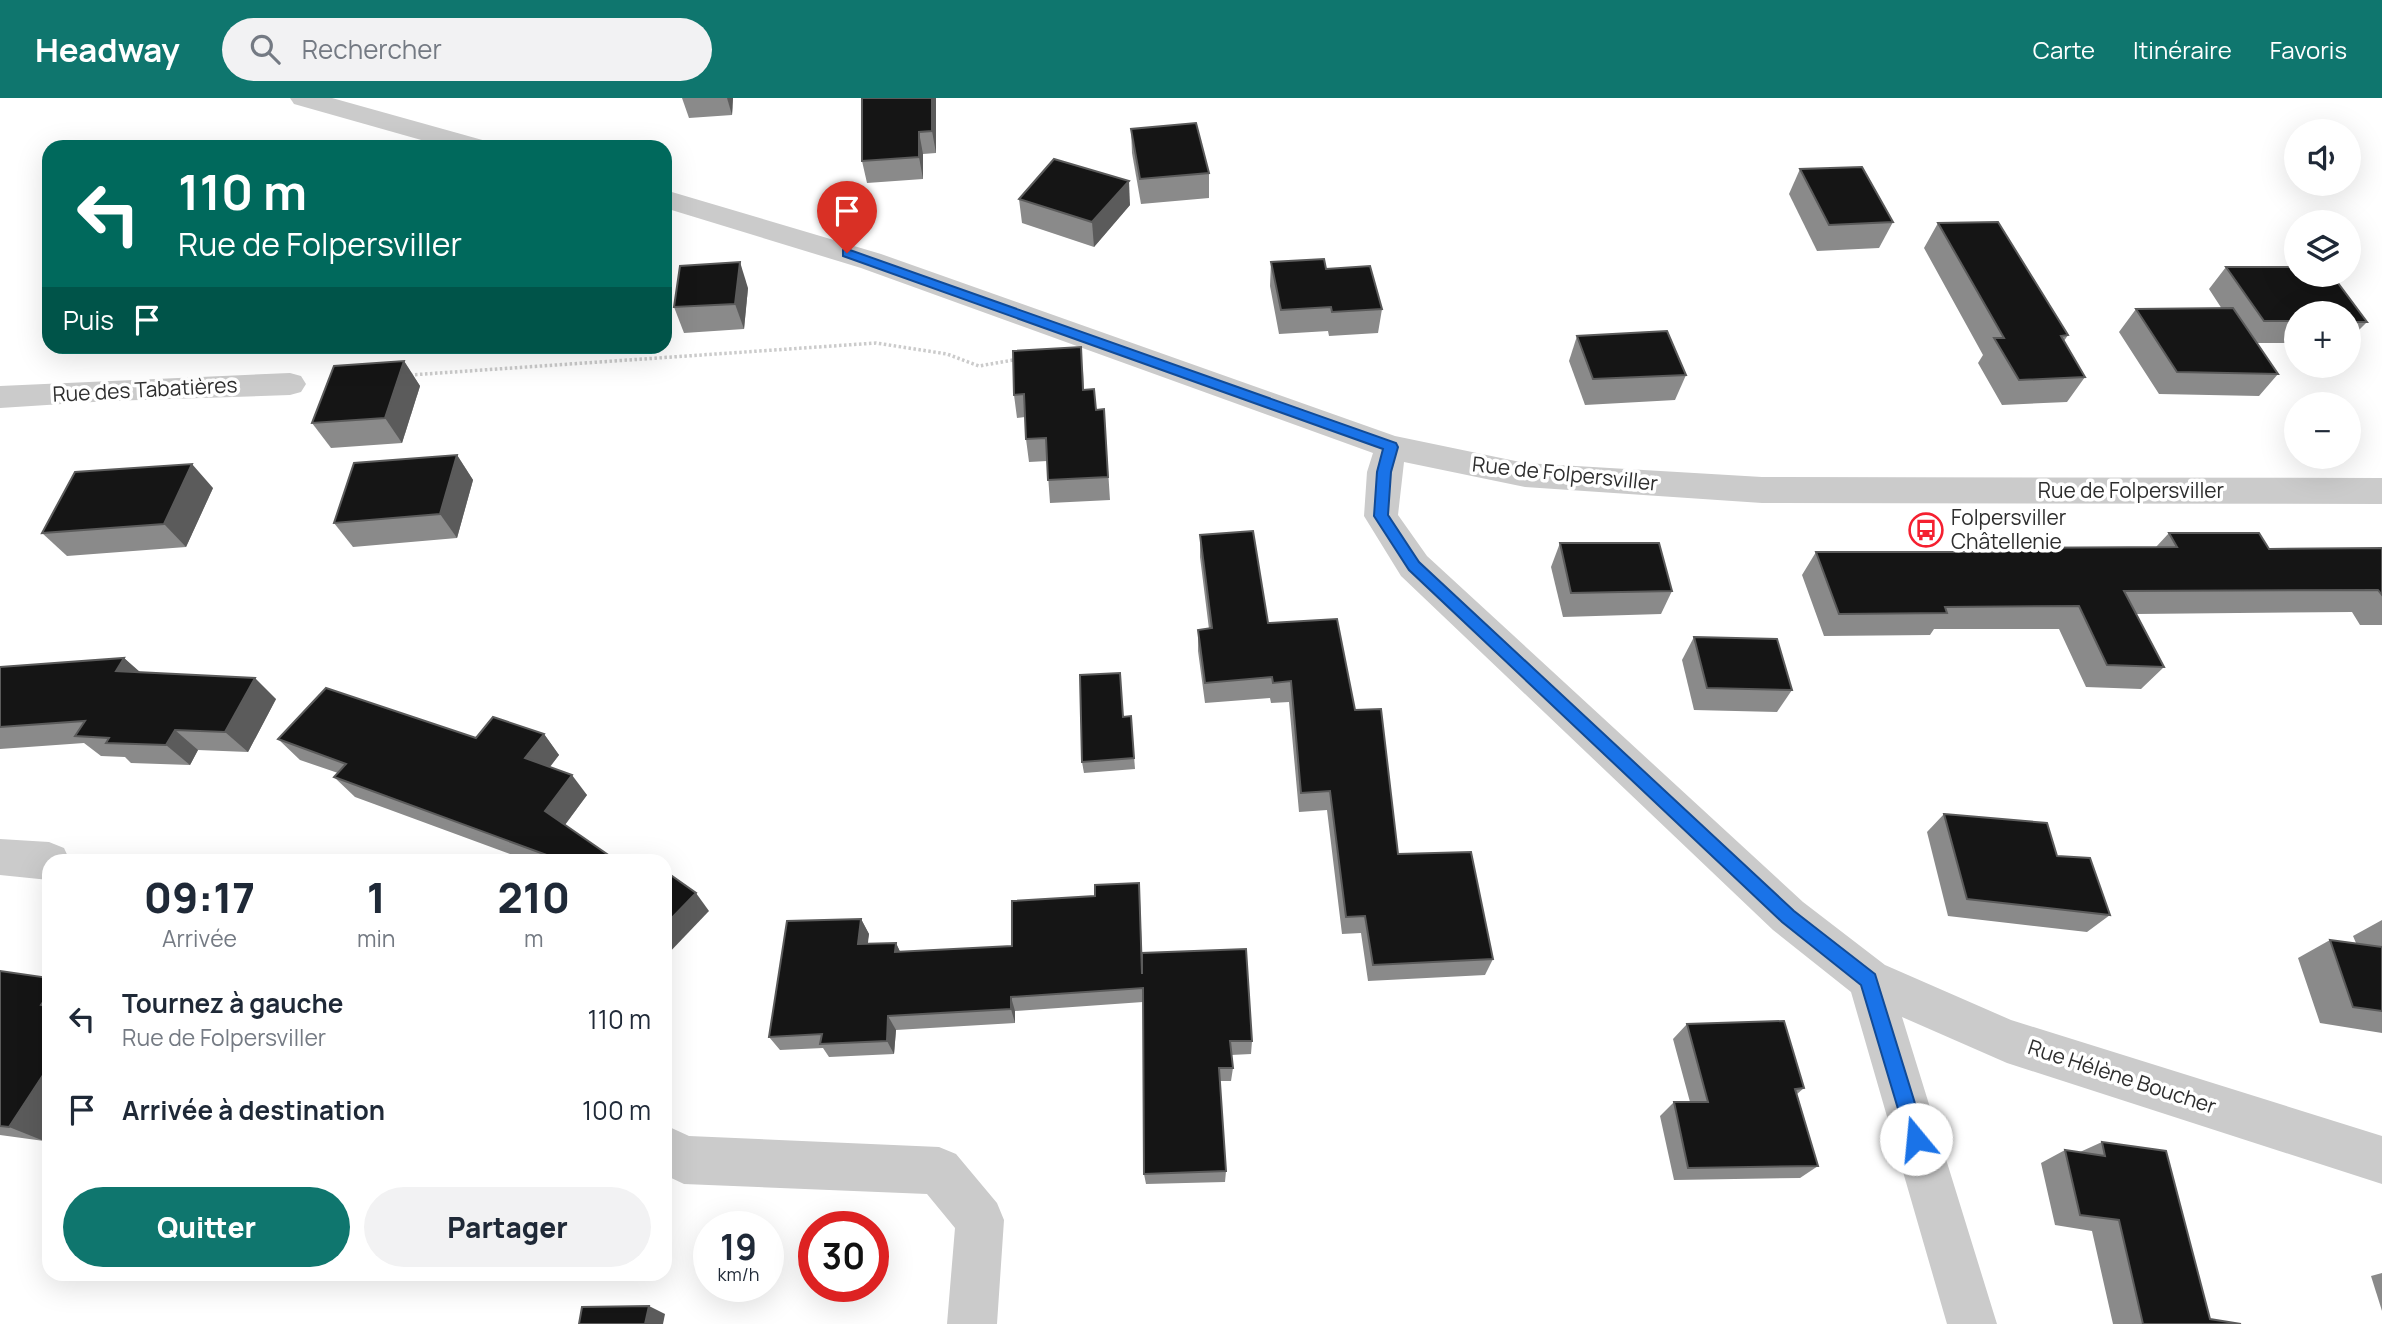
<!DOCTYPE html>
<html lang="fr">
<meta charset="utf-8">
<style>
body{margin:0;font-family:Manrope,sans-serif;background:#f2f2f3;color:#1f2937;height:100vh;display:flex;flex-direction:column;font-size:26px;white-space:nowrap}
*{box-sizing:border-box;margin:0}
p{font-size:23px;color:#747a83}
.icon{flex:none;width:38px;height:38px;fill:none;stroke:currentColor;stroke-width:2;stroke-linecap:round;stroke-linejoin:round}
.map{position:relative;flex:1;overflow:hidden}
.sheet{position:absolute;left:42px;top:756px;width:630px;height:427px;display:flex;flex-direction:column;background:#fff;border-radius:21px;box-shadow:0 7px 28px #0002}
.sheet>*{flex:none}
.hud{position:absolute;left:42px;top:42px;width:630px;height:214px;border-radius:21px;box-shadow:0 7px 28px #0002;background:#00695c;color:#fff;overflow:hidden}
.buttons{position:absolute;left:2284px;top:21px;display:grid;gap:14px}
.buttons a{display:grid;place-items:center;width:77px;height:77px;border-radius:50%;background:#fff;box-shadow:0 7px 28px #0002;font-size:35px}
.speed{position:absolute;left:693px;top:1113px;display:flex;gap:14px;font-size:35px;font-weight:700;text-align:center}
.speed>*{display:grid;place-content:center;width:91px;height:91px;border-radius:50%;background:#fff;box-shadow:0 7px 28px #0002;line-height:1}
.speed small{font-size:18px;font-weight:400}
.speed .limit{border:10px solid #d22;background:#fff;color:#111}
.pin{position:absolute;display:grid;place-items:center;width:60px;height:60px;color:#fff;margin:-72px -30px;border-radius:50% 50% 50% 0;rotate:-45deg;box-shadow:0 0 7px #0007}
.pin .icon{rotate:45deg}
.me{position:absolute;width:77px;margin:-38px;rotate:343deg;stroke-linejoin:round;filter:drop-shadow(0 0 5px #0008)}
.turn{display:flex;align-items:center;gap:24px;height:147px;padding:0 21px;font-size:32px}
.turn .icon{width:91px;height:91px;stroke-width:2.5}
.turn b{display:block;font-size:49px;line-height:60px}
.then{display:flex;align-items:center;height:66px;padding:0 21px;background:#0003;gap:14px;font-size:26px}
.eta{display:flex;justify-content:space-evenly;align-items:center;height:119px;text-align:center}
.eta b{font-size:42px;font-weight:800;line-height:49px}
.action{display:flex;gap:14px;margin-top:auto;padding:14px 21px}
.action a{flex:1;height:80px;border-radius:42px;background:#0f766e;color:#fff;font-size:28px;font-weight:800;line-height:80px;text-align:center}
.action a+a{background:#f2f2f3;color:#1f2937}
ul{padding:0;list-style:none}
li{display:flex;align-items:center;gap:21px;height:91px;padding:0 21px}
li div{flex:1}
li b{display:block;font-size:26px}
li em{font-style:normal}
header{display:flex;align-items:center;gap:42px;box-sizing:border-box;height:98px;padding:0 35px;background:#0f766e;color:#fff}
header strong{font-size:33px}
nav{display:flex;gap:38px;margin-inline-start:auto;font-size:24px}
.search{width:490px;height:63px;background:#f2f2f3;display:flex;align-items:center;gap:18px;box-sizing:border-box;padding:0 24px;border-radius:38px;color:#747a83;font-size:26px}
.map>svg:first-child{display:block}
</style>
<header>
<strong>Headway</strong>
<div class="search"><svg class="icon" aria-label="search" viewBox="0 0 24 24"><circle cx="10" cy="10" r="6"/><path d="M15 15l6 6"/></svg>Rechercher</div>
<nav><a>Carte</a><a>Itinéraire</a><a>Favoris</a></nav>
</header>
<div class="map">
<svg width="2382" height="1226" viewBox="0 0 2382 1226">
<rect width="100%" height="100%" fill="#fff"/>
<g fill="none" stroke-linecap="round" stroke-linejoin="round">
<path stroke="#cbcbcb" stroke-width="3.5" stroke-dasharray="2.5 2.5" stroke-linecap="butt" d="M410 277 876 245 947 256 979 268 1019 261"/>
<g fill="#cbcbcb" fill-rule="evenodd">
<path d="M290 0H332L486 43 490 49H446L294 6Z"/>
<path d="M665 92 881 156 1395 338 1525 365 1762 379 2382 380V406L1762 405 1525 389 1404 364 1398 417 1427 458 1803 804 1885 867 2011 922 2382 1038V1086L2007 965 1902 919 1997 1226H1947L1851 894 1773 832 1401 478 1364 418 1367 374 1373 355 861 170 665 110Z"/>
<path d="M290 275 301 278 306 286 301 294 290 297 109 303 0 310V288Z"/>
<path d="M0 741 49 744 64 750 70 763H49V782L0 777Z"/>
<path d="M665 1027 689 1038 939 1049 956 1056 997 1105 1004 1122 997 1226H947L955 1130 927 1096 684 1086 665 1077Z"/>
</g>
</g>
<g fill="#8a8a8a">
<path d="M682 0H733L732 17 689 20Z"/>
<path d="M936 0V55L923 56V81L867 85 862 63Z"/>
<path d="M1131 31 1209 75V100L1141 106 1132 55Z"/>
<path d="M1800 71 1893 124 1879 150 1817 153 1789 96Z"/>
<path d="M1019 101 1130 107 1094 149 1022 125Z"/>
<path d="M1938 125 2068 237 2064 243 2085 279 2067 304 2002 307 1978 265 1983 257 1924 150Z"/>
<path d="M1271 164 1326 171 1382 211 1378 235 1329 238 1328 233 1279 236 1270 188Z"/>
<path d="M2226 169H2296V177H2332L2367 224 2348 243V215H2296V245H2257L2278 276 2259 298 2159 296 2119 234 2136 211H2222L2209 191Z"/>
<path d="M748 190 744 231 684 235 674 209Z"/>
<path d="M1577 238 1686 277 1675 302 1585 307 1569 263Z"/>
<path d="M404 263 420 288 402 345 331 350 312 325Z"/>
<path d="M1083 273 1084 292 1096 312 1104 311 1110 402 1050 405 1047 363 1029 364 1026 341 1025 319 1017 320 1014 297Z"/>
<path d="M457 357 473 382 457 440 353 449 334 425Z"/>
<path d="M213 390 186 449 67 458 42 435Z"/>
<path d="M2169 435 2269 451 2382 450V527H2360L2352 514 2136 516 2164 569 2141 591 2086 589 2059 531H1934L1930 537 1824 538 1802 477 1816 454H1997L2000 450 2156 449Z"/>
<path d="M1200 437 1268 525 1355 612 1398 756 1493 861 1485 877 1368 883 1361 835 1342 836 1327 712 1299 714 1289 604 1271 605 1270 600 1205 605 1198 553V532L1209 531 1200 459Z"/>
<path d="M1560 445 1672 493 1661 516 1563 519 1551 469Z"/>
<path d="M1694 539 1792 592 1777 614 1694 612 1682 562Z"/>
<path d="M124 560 139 574 276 601 248 654 198 652 190 667 131 665 125 659 101 658 84 645 0 651V569Z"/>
<path d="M1131 618 1135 671 1084 675 1082 664 1123 619Z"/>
<path d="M544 636 559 657 550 669 587 697 565 727 617 763H529L355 699 334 679 338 675 300 662 278 641 476 640Z"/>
<path d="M1944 716 2057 758 2110 817 2087 834 1948 818 1927 734Z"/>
<path d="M1140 801 1142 859 1252 943 1251 956 1231 957 1233 970 1231 983H1220L1226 1073 1225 1084 1146 1086 1144 1076 1143 904 1015 913V925L896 932 894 956 829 959 823 950 780 952 769 939 861 821 869 836 867 846 896 845 900 854 1012 848Z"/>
<path d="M2382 822V935L2320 925 2298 860 2330 842 2356 845 2353 838Z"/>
<path d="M0 873 44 1043 0 1037Z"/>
<path d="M1687 926 1804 990 1797 996 1818 1068 1800 1080 1674 1082 1660 1018 1674 1004H1690L1673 941Z"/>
<path d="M2102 1044 2210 1221 2241 1226H2113L2092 1133 2055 1127 2041 1065 2065 1052 2080 1054Z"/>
<path d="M2382 1175V1213L2371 1178Z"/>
</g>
<g fill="#5b5b5b">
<path d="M727 0H733L732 17Z"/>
<path d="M932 0H936V55L932 33Z"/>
<path d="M919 34 923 56V81L919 59Z"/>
<path d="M1129 83 1130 107 1094 149 1092 124Z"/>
<path d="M740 164 748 190 744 231 735 206Z"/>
<path d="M404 263 420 288 402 345 385 320Z"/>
<path d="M457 357 473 382 457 440 440 416Z"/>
<path d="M192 366 213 390 186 449 164 426Z"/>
<path d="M124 560 148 581 116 573Z"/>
<path d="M255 580 276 601 248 654 225 634Z"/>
<path d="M175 632 198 652 190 667 166 647Z"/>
<path d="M544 636 559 657 541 680 525 660Z"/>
<path d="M572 677 587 697 561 732 545 713Z"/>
<path d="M696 795 709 813 665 859V827Z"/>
<path d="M861 821 869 836 866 861 858 846Z"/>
<path d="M896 845 903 860 895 854Z"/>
<path d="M49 896V912L41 907Z"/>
<path d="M1011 899 1015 913V925L1011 911Z"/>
<path d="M888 918 896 932 894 956 887 943Z"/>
<path d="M49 968V1036L44 1043 9 1029Z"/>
<path d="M649 1208 665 1216 663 1226H645Z"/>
</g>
<g fill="#151515" stroke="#5b5b5b" stroke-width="2">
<path d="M862 0H932V33L919 34V59L862 63Z"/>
<path d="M1196 25 1209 75 1140 81 1131 31Z"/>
<path d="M1054 61 1129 83 1092 124 1019 101Z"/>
<path d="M1862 69 1893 124 1829 127 1800 71Z"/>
<path d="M1998 124 2068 237 2061 238 2085 279 2019 282 1994 240H2004L1938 125Z"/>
<path d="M1324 161 1326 171 1370 168 1382 211 1332 214 1331 209 1281 212 1271 164Z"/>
<path d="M740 164 735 206 674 209 680 168Z"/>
<path d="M2226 169H2296V177H2332L2367 224H2348V215H2296V223H2264Z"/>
<path d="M2233 210 2278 276 2177 274 2136 211Z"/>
<path d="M1667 233 1686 277 1593 281 1577 238Z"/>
<path d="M1081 249 1083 292 1094 291 1096 312 1104 311 1108 379 1048 382 1046 340 1026 341 1024 296 1014 297 1013 253Z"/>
<path d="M404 263 385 320 312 325 334 268Z"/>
<path d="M457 357 440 416 334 425 354 365Z"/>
<path d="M192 366 164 426 42 435 75 374Z"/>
<path d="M1253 433 1268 525 1337 521 1355 612 1381 611 1398 756 1471 754 1493 861 1373 867 1365 818 1346 819 1330 693 1301 695 1291 583 1273 585 1272 579 1205 585 1198 532 1212 530 1200 437Z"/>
<path d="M2169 435H2259L2269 451 2382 450V497L2378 492 2124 493 2164 569 2107 567 2079 508 1945 509 1947 515 1839 516 1816 454H2002L2000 450 2177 449Z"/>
<path d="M1560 445H1659L1672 493 1571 495Z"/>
<path d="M1694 539 1777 541 1792 592 1707 590Z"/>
<path d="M124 560 116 573 255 580 225 634 175 632 166 647 106 645 109 640 75 638 85 623 0 629V569Z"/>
<path d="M1120 575 1123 619 1131 618 1134 660 1082 664 1080 577Z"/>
<path d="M326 590 476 640 493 619 544 636 525 660 572 677 545 713 617 763H563L334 679 346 666 278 641Z"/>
<path d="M1944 716 2047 725 2057 758 2090 760 2110 817 1967 801Z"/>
<path d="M665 773 696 795 665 827Z"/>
<path d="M1139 785 1142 876V855L1246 851 1252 943H1230L1233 970H1219L1226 1073 1144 1076 1143 890 1011 899V911L888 918 887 943 820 946 822 936 769 939 787 823 861 821 858 846 896 845 895 854 1012 848V803L1095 798V787Z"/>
<path d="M2330 842 2382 849V913L2353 909Z"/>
<path d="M0 873 49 880V896L41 907 49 909V968L9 1029 0 1028Z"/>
<path d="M1784 923 1804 990 1795 991 1818 1068 1688 1070 1674 1004H1708L1687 926Z"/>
<path d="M2102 1044 2166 1053 2210 1221 2241 1226H2143L2119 1122 2080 1117 2065 1052 2105 1058Z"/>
<path d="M649 1208 645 1226H579L582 1209Z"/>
</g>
<path fill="#1a73e8" stroke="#114b97" stroke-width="2" d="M847 151 1396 345 1398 349 1391 374 1388 417 1419 464 1794 813 1875 876 1926 1041 1923 1047 1916 1050 1910 1047 1907 1041 1861 887 1782 824 1409 472 1374 418 1377 374 1383 351 843 158V152Z"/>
<defs>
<symbol id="bus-ring" viewBox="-11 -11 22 22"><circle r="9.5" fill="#fff" stroke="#f52030" stroke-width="1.5"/><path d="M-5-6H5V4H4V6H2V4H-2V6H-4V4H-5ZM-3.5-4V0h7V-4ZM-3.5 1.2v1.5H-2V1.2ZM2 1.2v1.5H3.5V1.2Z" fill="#f52030"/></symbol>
</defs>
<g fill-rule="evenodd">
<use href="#bus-ring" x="1907" y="413" width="38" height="38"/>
</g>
<g text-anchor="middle" stroke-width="7" stroke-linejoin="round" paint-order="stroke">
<g font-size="21" fill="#2e2e2e" stroke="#fff">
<text transform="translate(145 292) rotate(-3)" y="7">Rue des Tabatières</text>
<text transform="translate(1565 376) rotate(6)" y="7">Rue de Folpersviller</text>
<text x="2131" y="400">Rue de Folpersviller</text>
<text transform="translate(2122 979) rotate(18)" y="7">Rue Hélène Boucher</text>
</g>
<g font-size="21" fill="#2e2e2e" stroke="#fff" text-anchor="start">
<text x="1951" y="427">Folpersviller<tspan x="1951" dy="24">Châtellenie</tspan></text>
</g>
</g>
</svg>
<div class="buttons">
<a><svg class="icon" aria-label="sound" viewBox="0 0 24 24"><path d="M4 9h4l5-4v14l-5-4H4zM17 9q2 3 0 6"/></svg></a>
<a><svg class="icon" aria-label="layers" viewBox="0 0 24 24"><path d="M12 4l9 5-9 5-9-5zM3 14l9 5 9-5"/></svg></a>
<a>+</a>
<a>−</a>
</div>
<div class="speed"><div>19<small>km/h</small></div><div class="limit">30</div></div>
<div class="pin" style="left:847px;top:155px;background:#d93025"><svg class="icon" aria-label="arrive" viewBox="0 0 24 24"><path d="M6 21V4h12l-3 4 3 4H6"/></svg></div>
<svg class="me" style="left:1916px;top:1041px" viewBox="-20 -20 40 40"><circle r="19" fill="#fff"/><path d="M0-13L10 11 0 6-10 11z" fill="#1a73e8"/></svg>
<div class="hud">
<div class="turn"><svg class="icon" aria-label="left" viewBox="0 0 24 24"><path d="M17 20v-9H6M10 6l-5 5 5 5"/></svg><div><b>110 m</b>Rue de Folpersviller</div></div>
<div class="then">Puis<svg class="icon" aria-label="arrive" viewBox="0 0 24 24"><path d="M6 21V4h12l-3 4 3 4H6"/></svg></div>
</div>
<section class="sheet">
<div class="eta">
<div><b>09:17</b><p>Arrivée</p></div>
<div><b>1</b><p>min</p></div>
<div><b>210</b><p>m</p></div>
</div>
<ul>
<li><svg class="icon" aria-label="left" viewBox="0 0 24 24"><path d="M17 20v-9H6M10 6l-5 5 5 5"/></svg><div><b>Tournez à gauche</b><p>Rue de Folpersviller</p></div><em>110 m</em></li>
<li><svg class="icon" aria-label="arrive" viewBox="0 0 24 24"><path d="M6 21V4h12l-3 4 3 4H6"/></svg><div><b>Arrivée à destination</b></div><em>100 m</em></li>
</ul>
<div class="action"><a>Quitter</a><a>Partager</a></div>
</section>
</div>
